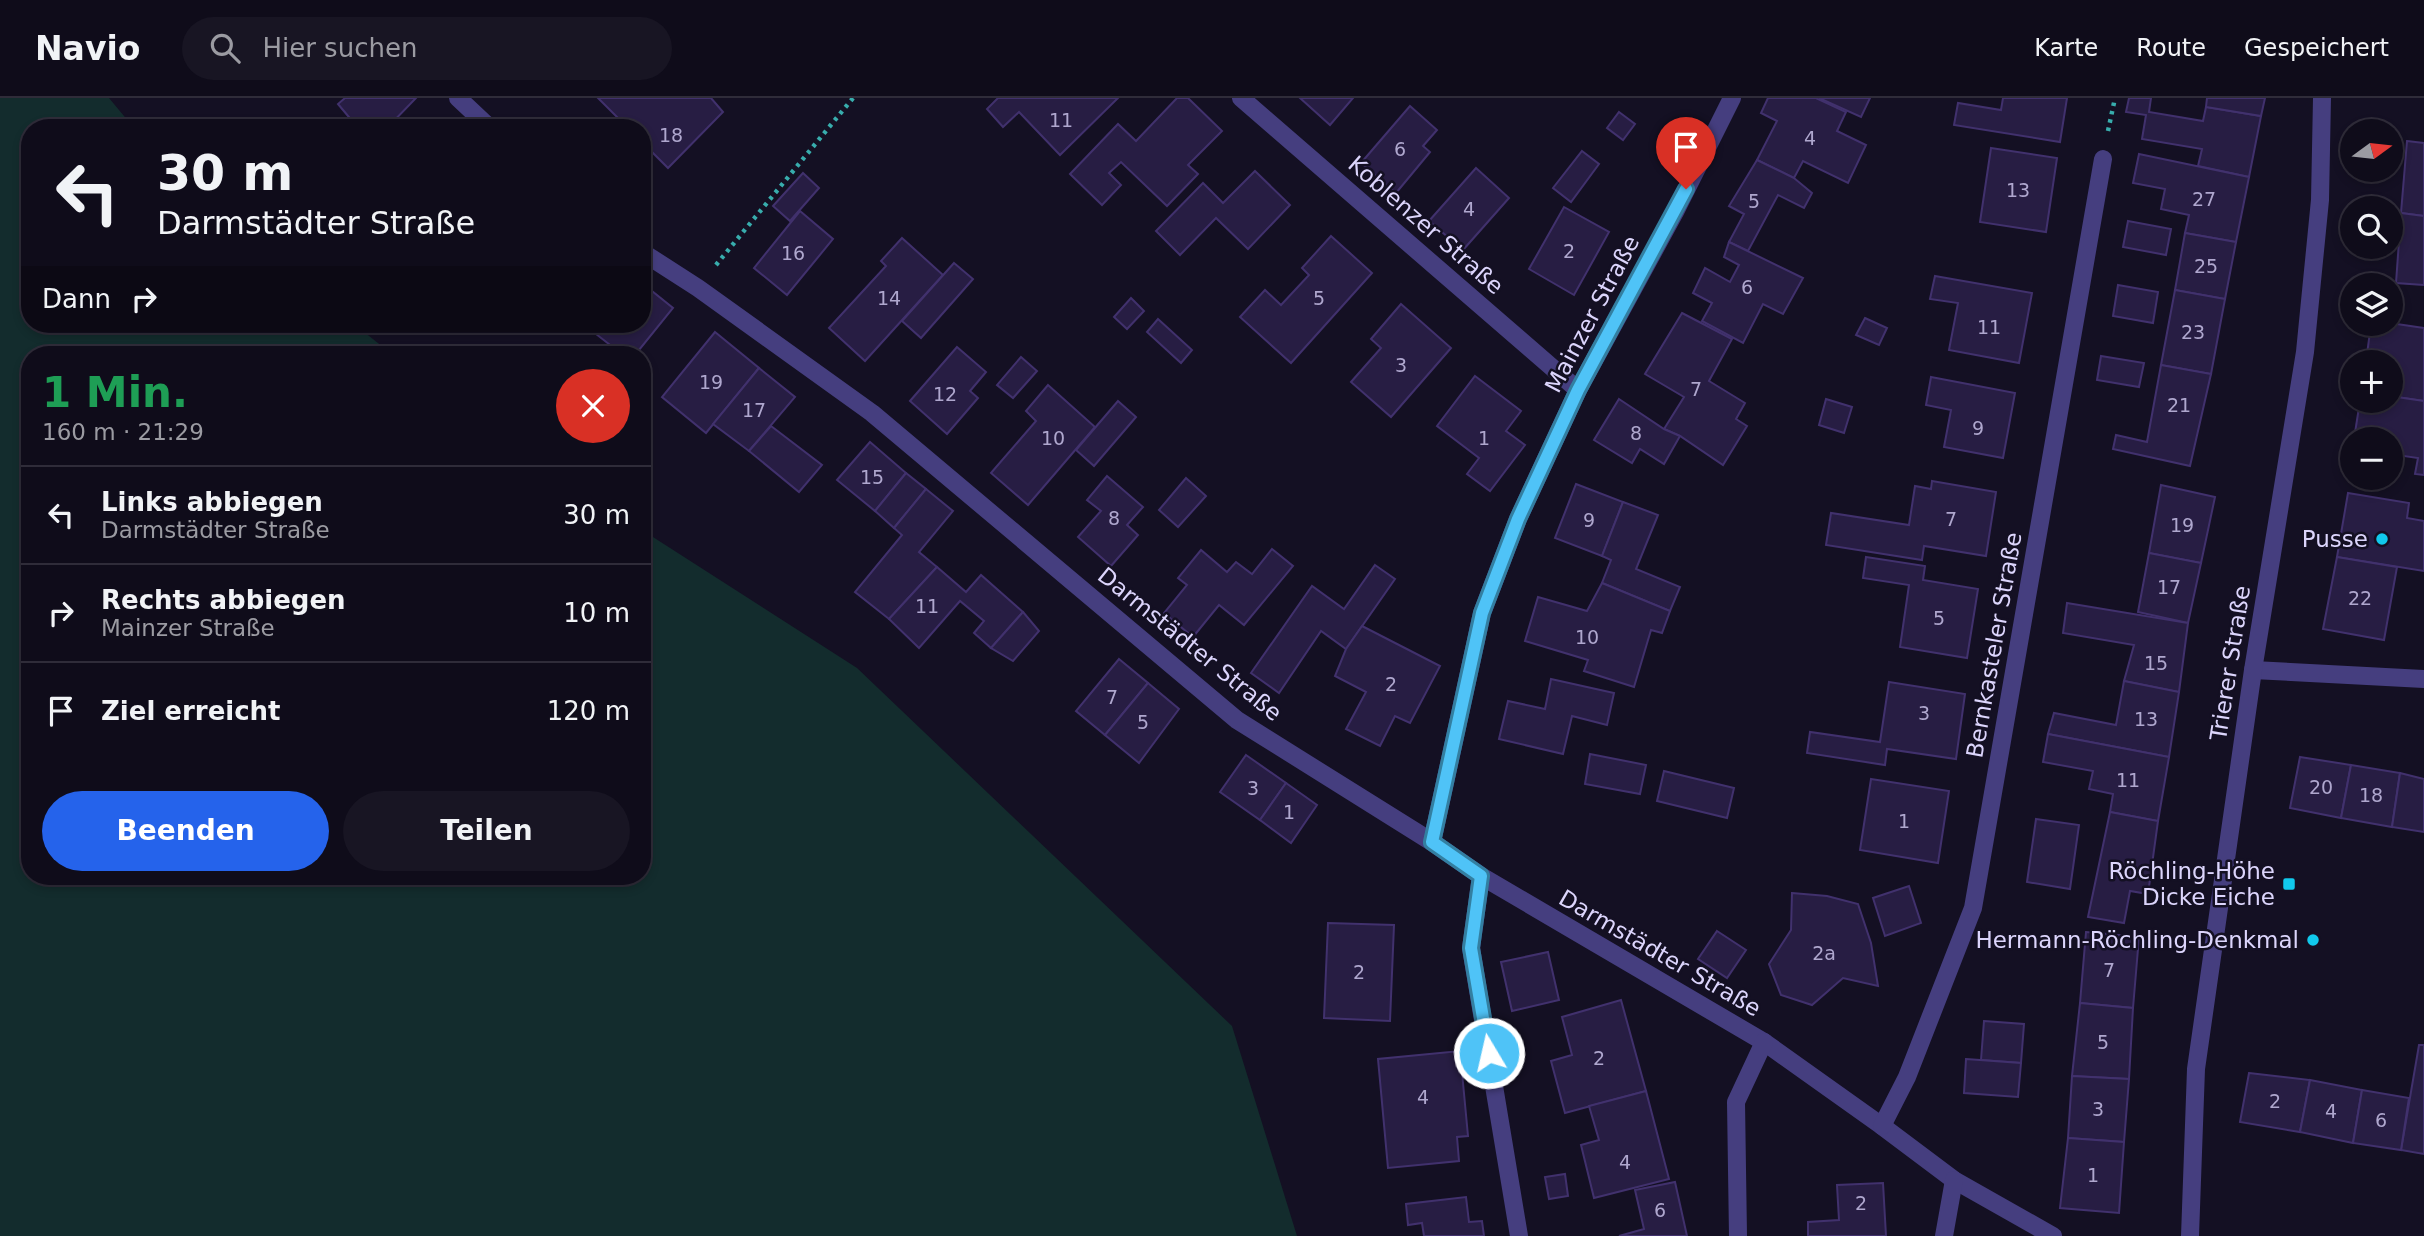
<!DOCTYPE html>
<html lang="de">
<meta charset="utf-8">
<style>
body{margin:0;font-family:"DejaVu Sans",sans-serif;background:#181523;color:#f1f3f6;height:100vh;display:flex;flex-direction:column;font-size:26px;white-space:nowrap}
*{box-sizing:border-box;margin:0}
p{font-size:23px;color:#9b9ba2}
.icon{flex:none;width:38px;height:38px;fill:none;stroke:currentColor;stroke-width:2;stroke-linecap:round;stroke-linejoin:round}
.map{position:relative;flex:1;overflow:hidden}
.side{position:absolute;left:21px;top:248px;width:630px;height:539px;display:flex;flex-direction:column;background:#0f0c1a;border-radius:28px;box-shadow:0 4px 10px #0003,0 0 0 2px #2f2c39}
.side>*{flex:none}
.banner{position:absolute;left:21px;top:21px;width:630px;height:214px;border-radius:28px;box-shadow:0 4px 10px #0003,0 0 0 2px #2f2c39;background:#0f0c1a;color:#f1f3f6;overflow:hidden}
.needle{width:46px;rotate:75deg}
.buttons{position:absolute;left:2340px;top:21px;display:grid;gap:14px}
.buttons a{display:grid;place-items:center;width:63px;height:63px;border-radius:50%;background:#0f0c1a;box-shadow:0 4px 10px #0003,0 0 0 2px #2f2c39;font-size:35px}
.pin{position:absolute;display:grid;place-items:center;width:60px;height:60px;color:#fff;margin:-72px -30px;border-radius:50% 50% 50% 0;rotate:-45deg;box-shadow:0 0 7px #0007}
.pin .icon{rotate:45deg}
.me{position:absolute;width:77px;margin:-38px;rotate:351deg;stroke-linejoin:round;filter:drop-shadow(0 0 5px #0008)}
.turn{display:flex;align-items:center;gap:24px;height:147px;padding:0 21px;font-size:32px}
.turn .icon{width:91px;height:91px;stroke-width:2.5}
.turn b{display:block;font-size:49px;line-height:60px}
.then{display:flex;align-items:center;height:66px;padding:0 21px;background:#0003;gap:14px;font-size:26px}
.round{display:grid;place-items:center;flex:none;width:74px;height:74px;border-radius:37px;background:#181523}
.summary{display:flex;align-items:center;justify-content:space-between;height:119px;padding:0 21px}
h1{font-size:42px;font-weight:700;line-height:52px;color:#1e9e55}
.action{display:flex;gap:14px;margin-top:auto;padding:14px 21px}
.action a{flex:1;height:80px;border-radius:42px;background:#2563eb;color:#fff;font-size:28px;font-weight:700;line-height:80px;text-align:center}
.action a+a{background:#181523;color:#f1f3f6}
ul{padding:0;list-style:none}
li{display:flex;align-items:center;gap:21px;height:98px;padding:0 21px;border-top:2px solid #2f2c39}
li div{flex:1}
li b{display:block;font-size:26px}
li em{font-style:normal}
header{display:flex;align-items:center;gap:42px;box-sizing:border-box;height:98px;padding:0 35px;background:#0f0c1a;border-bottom:2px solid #2f2c39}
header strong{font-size:33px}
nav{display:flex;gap:38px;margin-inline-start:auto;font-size:24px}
.search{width:490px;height:63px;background:#181523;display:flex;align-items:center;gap:18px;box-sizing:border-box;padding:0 24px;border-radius:38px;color:#9b9ba2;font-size:26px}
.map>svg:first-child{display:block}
</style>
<header>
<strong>Navio</strong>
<div class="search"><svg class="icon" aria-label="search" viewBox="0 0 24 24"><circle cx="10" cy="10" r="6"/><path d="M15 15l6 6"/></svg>Hier suchen</div>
<nav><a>Karte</a><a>Route</a><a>Gespeichert</a></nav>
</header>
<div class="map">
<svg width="2424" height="1138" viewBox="0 0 2424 1138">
<rect width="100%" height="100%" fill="#141023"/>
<path fill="#132c2d" d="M0 0H109L134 30H30V226H354L393 257H30V779H642V432L857 570 1232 928 1297 1138H0Z"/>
<g fill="#271d43" stroke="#41316d" stroke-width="2">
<path d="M345 0H416L387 30H358L338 6Z"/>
<path d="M598 0H711L723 14 668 70 642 44V30H628Z"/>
<path d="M998 0H1118L1060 57 1019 14 1003 29 987 11Z"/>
<path d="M1177 0H1188L1222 33 1188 67 1198 76 1167 108 1121 64 1109 75 1121 87 1102 107 1070 76 1118 26 1136 43Z"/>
<path d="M1300 0H1353L1330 27Z"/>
<path d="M1768 0H1816L1846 14 1837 33 1866 47 1848 85 1803 63 1794 80 1757 62 1777 23 1761 15Z"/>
<path d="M1819 0H1870L1861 19Z"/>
<path d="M2003 0H2067L2060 44 1954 27 1958 5 2001 12Z"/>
<path d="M2129 0H2151L2149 14 2203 23 2206 9 2261 18 2249 79 2198 68 2202 51 2142 41 2146 17 2126 14Z"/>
<path d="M2207 0H2265L2261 18 2206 9Z"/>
<path d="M1410 8 1437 32 1423 48 1430 54 1396 95 1361 65Z"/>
<path d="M1619 14 1635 26 1623 42 1607 30Z"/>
<path d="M2407 43 2424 45V118L2401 115Z"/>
<path d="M1991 50 2057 60 2046 134 1980 124Z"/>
<path d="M1582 53 1599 66 1571 104 1553 90Z"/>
<path d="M2139 56 2249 79 2236 144 2185 135 2189 117 2161 111 2165 91 2133 85Z"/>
<path d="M1757 62 1794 80 1812 95 1804 110 1778 97 1748 153 1729 144 1744 116 1729 108Z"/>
<path d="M1476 70 1509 100 1463 152 1429 123Z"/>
<path d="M1255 73 1290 107 1248 151 1216 120 1180 157 1156 133 1203 85 1223 105Z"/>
<path d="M803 75 819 90 790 123 773 108Z"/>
<path d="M1564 109 1609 134 1574 197 1529 171Z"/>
<path d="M800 113 833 141 787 197 754 170Z"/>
<path d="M2401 115 2424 118V187L2396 185Z"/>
<path d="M2128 123 2171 131 2166 157 2123 149Z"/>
<path d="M2185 135 2236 144 2225 201 2175 192Z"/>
<path d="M1331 138 1372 175 1291 265 1240 219 1265 192 1281 207 1309 177 1302 170Z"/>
<path d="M902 140 943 177 865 263 829 230 886 168 881 163Z"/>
<path d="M1729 144 1803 180 1783 216 1763 206 1743 245 1702 223 1712 205 1693 195 1705 170 1730 184 1739 167 1724 159Z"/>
<path d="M954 165 973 181 921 240 902 223Z"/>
<path d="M1935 178 2032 195 2019 265 1949 252 1958 205 1930 201Z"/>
<path d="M642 185 673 210 635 257H623L587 229 590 226H642Z"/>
<path d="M2118 187 2158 194 2153 225 2113 218Z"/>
<path d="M2175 192 2225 201 2211 276 2161 267Z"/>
<path d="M1131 200 1144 213 1127 231 1114 219Z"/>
<path d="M1401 206 1451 250 1391 319 1351 284 1381 250 1371 241Z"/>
<path d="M1682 215 1732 241 1709 283 1745 305 1736 321 1747 328 1723 367 1680 338 1664 331 1684 299 1645 276Z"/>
<path d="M1865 220 1887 230 1879 247 1856 237Z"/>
<path d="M1158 221 1192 252 1181 265 1147 234Z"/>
<path d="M2390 225 2424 230V303L2390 298V264H2366L2371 226Z"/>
<path d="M715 234 759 270 706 335 662 299Z"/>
<path d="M957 249 986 274 970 293 978 300 947 336 910 303Z"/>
<path d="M2101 258 2144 265 2139 289 2097 282Z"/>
<path d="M1021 259 1037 273 1013 300 997 287Z"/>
<path d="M2161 267 2211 276 2190 368 2113 351 2116 337 2147 344Z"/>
<path d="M759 270 795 299 749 353 713 326Z"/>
<path d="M1475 278 1521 313 1506 333 1525 347 1490 393 1467 376 1479 360 1437 328Z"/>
<path d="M1931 279 2015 295 2003 360 1944 349 1951 312 1926 307Z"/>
<path d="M1048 287 1095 329 1028 407 991 375 1036 323 1026 313Z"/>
<path d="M2390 298 2424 303V377L2415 376 2418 360 2390 356V341H2354L2360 303H2390Z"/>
<path d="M1619 301 1664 331 1680 338 1664 366 1640 351 1632 365 1594 342Z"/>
<path d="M1826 301 1852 309 1844 335 1819 327Z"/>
<path d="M1118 303 1136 319 1094 368 1076 352Z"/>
<path d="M771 328 822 367 799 394 749 353Z"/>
<path d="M870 344 906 375 875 413 837 382Z"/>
<path d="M906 375 926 391 894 430 875 413Z"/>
<path d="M1107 378 1143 409 1127 427 1138 437 1111 468 1078 439 1101 413 1087 402Z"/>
<path d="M1186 380 1206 398 1178 429 1159 412Z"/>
<path d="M1932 383 1996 394 1986 458 1924 448 1922 462 1826 447 1831 415 1909 427 1915 388 1931 391Z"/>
<path d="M1576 386 1623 404 1602 458 1555 440Z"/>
<path d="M2161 387 2215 399 2201 465 2149 455Z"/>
<path d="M926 391 953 413 919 454 937 469 889 521 855 494 902 437 894 430Z"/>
<path d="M2348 395 2409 405 2407 420 2424 423V473L2337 459Z"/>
<path d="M1623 404 1658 417 1636 471 1680 489 1670 513 1602 485 1611 462 1602 458Z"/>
<path d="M1272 451 1293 468 1244 527 1219 507 1193 539 1164 515 1187 487 1178 480 1201 452 1227 474 1236 464 1252 476Z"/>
<path d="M2149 455 2201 465 2188 525 2138 514Z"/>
<path d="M1866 459 1925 468 1923 482 1978 491 1967 560 1900 549 1909 487 1863 480Z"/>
<path d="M2337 459 2397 469 2384 542 2323 531Z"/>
<path d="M1375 467 1395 481 1346 551 1321 533 1279 595 1251 575 1312 488 1344 511Z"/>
<path d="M937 469 966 494 981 477 1023 514 991 550 974 535 984 523 960 503 919 550 889 521Z"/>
<path d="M1602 485 1670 513 1662 535 1651 532 1634 589 1584 573 1588 562 1525 543 1538 499 1587 513Z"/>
<path d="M2067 505 2188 525 2179 594 2124 583 2134 547 2063 535Z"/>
<path d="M1023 514 1039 533 1013 563 991 550Z"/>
<path d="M1362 528 1440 568 1410 625 1395 618 1380 648 1346 631 1366 594 1335 578 1346 551Z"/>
<path d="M1119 561 1148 585 1105 637 1076 613Z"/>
<path d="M1551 581 1614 595 1607 627 1572 618 1563 656 1499 641 1508 603 1545 611Z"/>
<path d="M2124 583 2179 594 2169 659 2048 636 2054 615 2116 627Z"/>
<path d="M1889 584 1965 596 1956 661 1887 651 1885 667 1807 655 1810 634 1880 644Z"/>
<path d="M1148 585 1179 611 1139 665 1105 637Z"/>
<path d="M2048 636 2169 659 2158 723 2110 714 2113 696 2089 691 2093 673 2043 664Z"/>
<path d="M1590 656 1646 667 1640 696 1585 686Z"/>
<path d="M1246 657 1286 685 1260 722 1220 694Z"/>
<path d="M2300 659 2351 667 2341 720 2290 710Z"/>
<path d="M2351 667 2400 675 2392 729 2341 720Z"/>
<path d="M1664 673 1734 690 1727 720 1657 703Z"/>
<path d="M2400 675 2424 681V734L2392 729Z"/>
<path d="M1871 681 1949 693 1938 765 1860 752Z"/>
<path d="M1286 685 1317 707 1291 745 1260 722Z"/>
<path d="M2110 714 2158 723 2148 796 2130 793 2124 825 2088 819Z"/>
<path d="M2036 721 2079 727 2070 791 2027 784Z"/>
<path d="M1909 788 1921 825 1885 838 1873 800Z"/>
<path d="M1792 795 1827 798 1858 806 1871 845 1878 888 1843 880 1812 907 1781 897 1769 866 1791 832Z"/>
<path d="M1328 825 1394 827 1390 923 1324 920Z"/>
<path d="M1717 833 1746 852 1727 880 1698 861Z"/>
<path d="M2086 834 2139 839 2133 910 2080 905Z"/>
<path d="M1548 854 1559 902 1512 913 1501 864Z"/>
<path d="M1621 902 1646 993 1565 1015 1551 963 1572 957 1562 919Z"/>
<path d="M2080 905 2133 910 2129 981 2072 978Z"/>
<path d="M1984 923 2024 926 2021 965 1981 962Z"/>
<path d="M2419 947H2424V1056L2401 1052Z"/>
<path d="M1460 953 1468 1038 1457 1039 1459 1063 1388 1070 1378 961Z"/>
<path d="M1966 961 2021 965 2018 999 1964 995Z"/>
<path d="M2249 975 2310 982 2300 1034 2240 1024Z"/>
<path d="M2072 978 2129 981 2124 1044 2068 1040Z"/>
<path d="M2310 982 2362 992 2353 1045 2300 1034Z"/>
<path d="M2362 992 2409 1000 2401 1052 2353 1045Z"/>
<path d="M1646 993 1669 1081 1594 1100 1581 1047 1599 1042 1589 1008Z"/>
<path d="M2068 1040 2124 1044 2119 1115 2060 1110Z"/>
<path d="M1565 1076 1568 1098 1549 1101 1545 1079Z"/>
<path d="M1675 1084 1687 1138H1619L1644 1131 1635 1092Z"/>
<path d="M1883 1085 1886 1138H1808V1124L1839 1122 1837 1087Z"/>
<path d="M1466 1099 1469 1124 1482 1123 1484 1138H1424L1422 1125 1408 1127 1406 1106Z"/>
</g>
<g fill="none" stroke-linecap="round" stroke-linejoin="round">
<g stroke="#38adad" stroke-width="4.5" stroke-dasharray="3.5 5" stroke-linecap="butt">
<path d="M2108 33 2115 0"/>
<path d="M716 167 853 0"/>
</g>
<g stroke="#453e7f" stroke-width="18">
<path d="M458 0 490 30"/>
<path d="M1241 0 1578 292"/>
<path d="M642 154 698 190 872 315 1237 622 1432 744 1481 778 1764 944 1882 1028 1954 1082 2053 1138"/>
<path d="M2253 572 2424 581"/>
<path d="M1432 744 1482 515 1518 421 1578 292 1675 114 1732 0"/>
<path d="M1481 778 1471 850 1519 1138"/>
<path d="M1882 1028 1907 979 1973 810 2103 61"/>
<path d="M1738 1138 1736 1004 1764 944"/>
<path d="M1944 1138 1954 1082"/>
<path d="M2190 1138 2196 971 2253 572 2305 254 2320 102 2322 0"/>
</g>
</g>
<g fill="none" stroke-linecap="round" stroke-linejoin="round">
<defs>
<path id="route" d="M1489 955 1471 850 1481 778 1432 744 1482 515 1518 421 1578 292 1686 91"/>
</defs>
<use href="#route" stroke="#337fa1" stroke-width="18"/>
<use href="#route" stroke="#4fc3f7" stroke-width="12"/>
</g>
<g fill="#11c9ec" stroke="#141023" stroke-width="2.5">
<circle cx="2382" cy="441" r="7"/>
<rect x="2282" y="779" width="14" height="14" rx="3.5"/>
<circle cx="2313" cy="842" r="7"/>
</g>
<g text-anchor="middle" stroke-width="5" stroke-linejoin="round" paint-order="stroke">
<g font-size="19" fill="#afa7ce">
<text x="1061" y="29">11</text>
<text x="671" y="44">18</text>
<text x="1810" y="47">4</text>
<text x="1400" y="58">6</text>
<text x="2018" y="99">13</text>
<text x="2204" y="108">27</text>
<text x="1754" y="110">5</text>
<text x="1469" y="118">4</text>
<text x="1569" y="160">2</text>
<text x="793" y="162">16</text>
<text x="2206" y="175">25</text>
<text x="1747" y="196">6</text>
<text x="889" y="207">14</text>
<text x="1319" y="207">5</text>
<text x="1989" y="236">11</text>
<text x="2193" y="241">23</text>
<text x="1401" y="274">3</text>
<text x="711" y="291">19</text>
<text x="1696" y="298">7</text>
<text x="945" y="303">12</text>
<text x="2179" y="314">21</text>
<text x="754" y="319">17</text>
<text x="1978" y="337">9</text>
<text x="1636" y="342">8</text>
<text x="1053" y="347">10</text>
<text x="1484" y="347">1</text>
<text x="872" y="386">15</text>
<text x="1114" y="427">8</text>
<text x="1951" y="428">7</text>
<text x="1589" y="429">9</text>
<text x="2182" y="434">19</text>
<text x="2169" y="496">17</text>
<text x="2360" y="507">22</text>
<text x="927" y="515">11</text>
<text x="1939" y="527">5</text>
<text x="1587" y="546">10</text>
<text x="2156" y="572">15</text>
<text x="1391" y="593">2</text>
<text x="1112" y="606">7</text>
<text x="1924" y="622">3</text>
<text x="2146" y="628">13</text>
<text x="1143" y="631">5</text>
<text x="2128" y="689">11</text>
<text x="2321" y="696">20</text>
<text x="1253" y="697">3</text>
<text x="2371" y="704">18</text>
<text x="1289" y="721">1</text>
<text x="1904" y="730">1</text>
<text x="1824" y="862">2a</text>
<text x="2109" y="879">7</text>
<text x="1359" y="881">2</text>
<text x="2103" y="951">5</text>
<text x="1599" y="967">2</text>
<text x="1423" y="1006">4</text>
<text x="2275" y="1010">2</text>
<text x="2098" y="1018">3</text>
<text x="2331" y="1020">4</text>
<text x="2381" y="1029">6</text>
<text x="1625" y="1071">4</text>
<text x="2093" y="1084">1</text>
<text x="1861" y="1112">2</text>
<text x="1660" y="1119">6</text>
</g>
<g font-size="23" fill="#dcd5fc" stroke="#141023">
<text transform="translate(1426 127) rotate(41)" y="8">Koblenzer Straße</text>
<text transform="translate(1592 216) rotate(-62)" y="8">Mainzer Straße</text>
<text transform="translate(1190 546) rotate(39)" y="8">Darmstädter Straße</text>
<text transform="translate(1994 547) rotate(-80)" y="8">Bernkasteler Straße</text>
<text transform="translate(2230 565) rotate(-81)" y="8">Trierer Straße</text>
<text transform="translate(1660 855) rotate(30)" y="8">Darmstädter Straße</text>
</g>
<g font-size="23" fill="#dcd5fc" stroke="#141023" text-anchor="end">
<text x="2368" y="449">Pusse</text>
<text x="2275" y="781">Röchling-Höhe<tspan x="2275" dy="26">Dicke Eiche</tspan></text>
<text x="2299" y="850">Hermann-Röchling-Denkmal</text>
</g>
</g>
</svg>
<div class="buttons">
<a><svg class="needle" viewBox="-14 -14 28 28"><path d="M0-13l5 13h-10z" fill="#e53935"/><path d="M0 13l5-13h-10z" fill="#9b9ba2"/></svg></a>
<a><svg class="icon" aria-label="search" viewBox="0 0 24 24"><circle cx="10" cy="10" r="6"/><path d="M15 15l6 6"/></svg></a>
<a><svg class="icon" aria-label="layers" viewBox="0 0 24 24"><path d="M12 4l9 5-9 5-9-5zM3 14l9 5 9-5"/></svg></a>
<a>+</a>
<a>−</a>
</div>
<div class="pin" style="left:1686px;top:91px;background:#d93025"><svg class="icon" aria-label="arrive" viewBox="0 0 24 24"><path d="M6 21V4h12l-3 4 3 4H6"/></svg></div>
<svg class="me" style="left:1489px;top:955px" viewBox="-20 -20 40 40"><circle r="17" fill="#4fc3f7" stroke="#fff" stroke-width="3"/><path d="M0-11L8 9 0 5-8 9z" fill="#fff"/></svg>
<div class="banner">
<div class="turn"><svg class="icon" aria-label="left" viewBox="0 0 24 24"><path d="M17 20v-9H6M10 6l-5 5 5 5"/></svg><div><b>30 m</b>Darmstädter Straße</div></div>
<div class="then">Dann<svg class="icon" aria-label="right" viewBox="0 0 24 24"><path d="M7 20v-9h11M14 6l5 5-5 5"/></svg></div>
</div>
<section class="side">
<div class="summary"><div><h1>1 Min.</h1><p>160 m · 21:29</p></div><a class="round" style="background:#d93025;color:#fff"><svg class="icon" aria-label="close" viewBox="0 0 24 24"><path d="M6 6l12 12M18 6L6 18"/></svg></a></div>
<ul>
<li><svg class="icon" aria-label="left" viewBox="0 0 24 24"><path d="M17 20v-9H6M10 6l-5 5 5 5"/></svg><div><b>Links abbiegen</b><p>Darmstädter Straße</p></div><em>30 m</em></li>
<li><svg class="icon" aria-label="right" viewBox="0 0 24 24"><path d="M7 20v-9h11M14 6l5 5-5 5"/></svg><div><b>Rechts abbiegen</b><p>Mainzer Straße</p></div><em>10 m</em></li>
<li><svg class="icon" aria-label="arrive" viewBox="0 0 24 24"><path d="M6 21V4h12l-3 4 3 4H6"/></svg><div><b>Ziel erreicht</b></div><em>120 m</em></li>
</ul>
<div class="action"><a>Beenden</a><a>Teilen</a></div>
</section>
</div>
